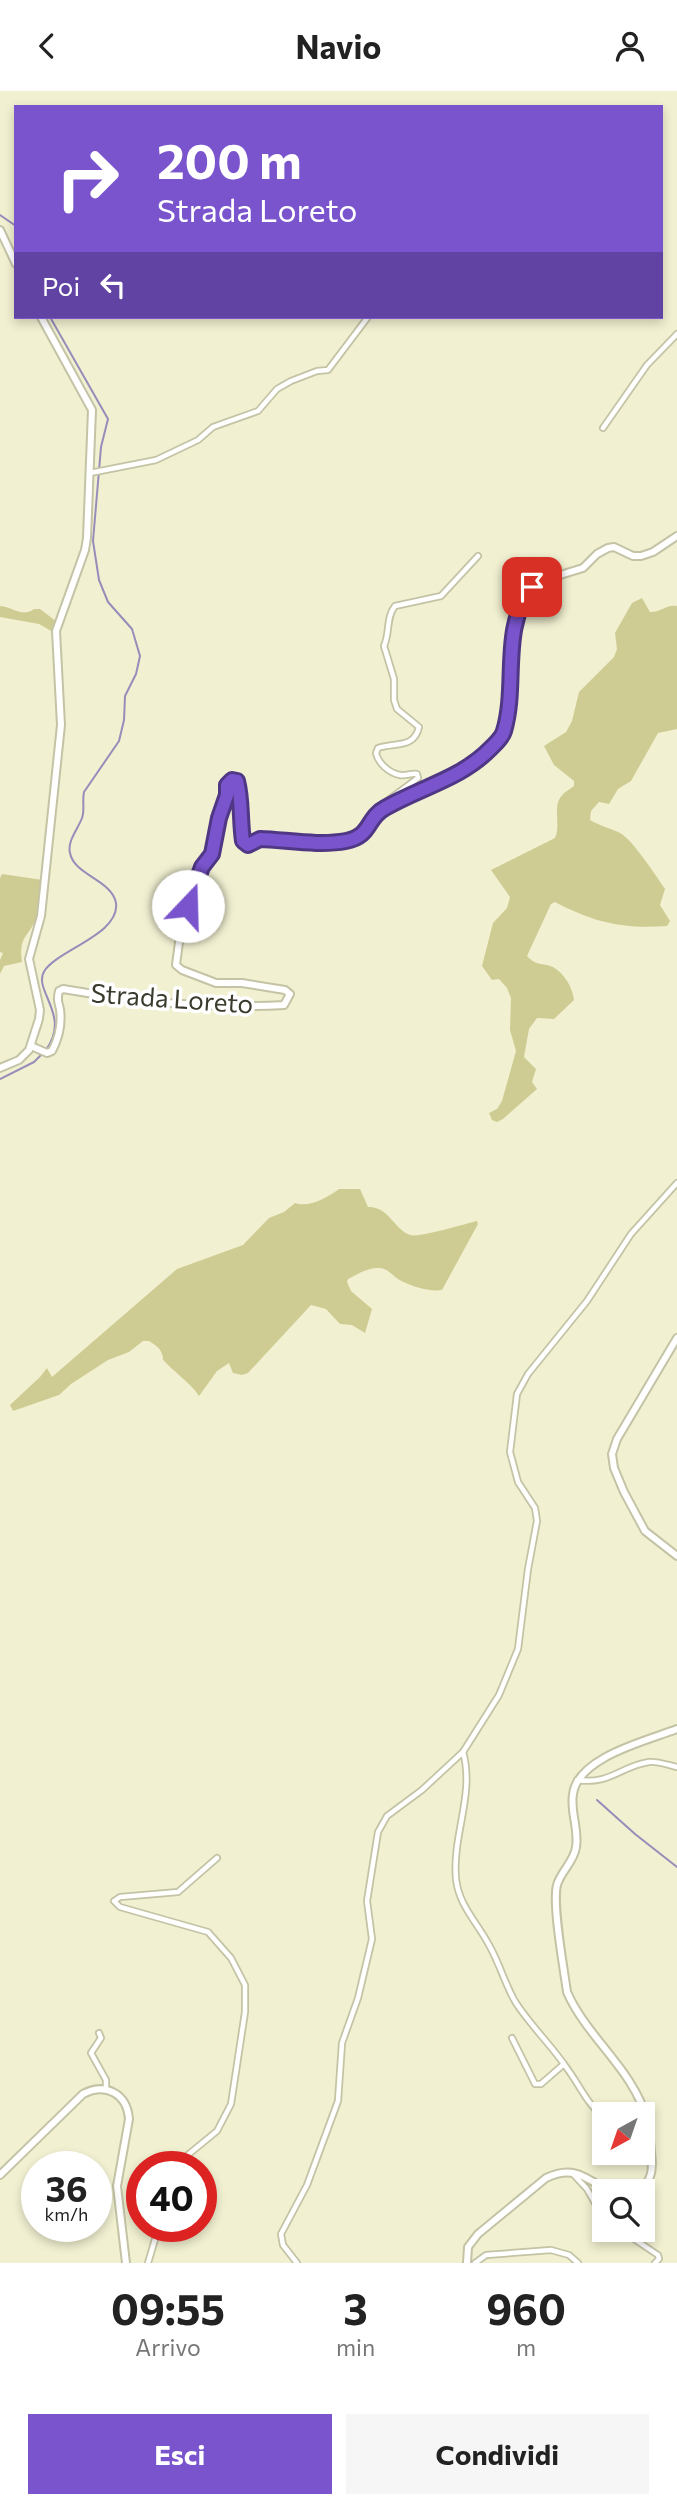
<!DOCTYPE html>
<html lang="it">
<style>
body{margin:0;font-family:Commissioner,sans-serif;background:#f6f6f6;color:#222;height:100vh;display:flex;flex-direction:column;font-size:26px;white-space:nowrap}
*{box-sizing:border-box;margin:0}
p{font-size:23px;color:#767676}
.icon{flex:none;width:38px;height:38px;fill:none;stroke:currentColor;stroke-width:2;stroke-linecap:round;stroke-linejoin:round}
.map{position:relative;height:2172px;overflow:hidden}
.panel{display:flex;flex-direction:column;background:#fff;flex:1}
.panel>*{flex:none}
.banner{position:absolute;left:14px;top:14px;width:649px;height:214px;border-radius:0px;box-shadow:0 4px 10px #0003;background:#7a54cd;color:#fff;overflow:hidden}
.needle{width:46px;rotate:220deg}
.fabs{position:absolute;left:592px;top:2011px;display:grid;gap:14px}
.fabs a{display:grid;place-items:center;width:63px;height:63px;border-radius:0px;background:#fff;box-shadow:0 4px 10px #0003;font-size:35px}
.speed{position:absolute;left:21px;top:2060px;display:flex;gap:14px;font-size:35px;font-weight:700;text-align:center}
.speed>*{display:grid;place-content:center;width:91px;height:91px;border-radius:50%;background:#fff;box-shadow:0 4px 10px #0003;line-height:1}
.speed small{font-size:18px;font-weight:400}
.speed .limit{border:10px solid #d22;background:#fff;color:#111}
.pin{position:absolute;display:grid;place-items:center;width:60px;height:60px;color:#fff;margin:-30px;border-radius:14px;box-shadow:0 4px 10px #0006}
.me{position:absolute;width:77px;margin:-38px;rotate:21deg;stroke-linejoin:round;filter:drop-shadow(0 0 5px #0008)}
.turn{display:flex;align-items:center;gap:24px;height:147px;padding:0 28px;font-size:32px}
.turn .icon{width:91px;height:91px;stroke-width:2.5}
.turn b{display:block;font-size:49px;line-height:60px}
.then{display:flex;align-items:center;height:66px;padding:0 28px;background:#0003;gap:14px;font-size:26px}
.eta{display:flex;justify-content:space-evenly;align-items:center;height:119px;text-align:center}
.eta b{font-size:42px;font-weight:700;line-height:49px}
.button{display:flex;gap:14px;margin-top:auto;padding:14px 28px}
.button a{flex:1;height:80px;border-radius:0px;background:#7a54cd;color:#fff;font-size:28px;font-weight:700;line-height:80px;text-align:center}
.button a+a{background:#f6f6f6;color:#222}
header{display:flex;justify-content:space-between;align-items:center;height:91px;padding:0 28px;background:#fff;font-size:32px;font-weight:700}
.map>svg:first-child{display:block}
</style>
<header><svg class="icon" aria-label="back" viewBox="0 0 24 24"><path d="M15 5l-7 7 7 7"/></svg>Navio<svg class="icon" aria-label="person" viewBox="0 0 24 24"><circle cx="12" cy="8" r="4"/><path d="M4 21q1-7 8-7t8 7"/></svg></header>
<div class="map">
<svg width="677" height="2172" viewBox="0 0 677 2172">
<rect width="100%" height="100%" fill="#f1f0d1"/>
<g fill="#cfcc93">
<path d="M642 507 650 521C661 522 665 513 677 515V638L658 642 631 690 618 698 609 713 599 711 591 720 590 729C600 735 610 737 620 742 632 748 657 786 665 798L660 814 670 830 667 835C623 838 595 832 555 811L551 813 527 865C538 876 541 871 553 876 564 882 573 897 574 909L554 928 537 927 529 938 524 966 536 978 532 991 537 998 503 1028 497 1031 492 1029 489 1022 497 1018 502 1010 516 960 510 939 511 907 507 897 499 888 492 889 482 875 493 832 507 817 510 806 491 779 555 747C561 735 553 718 560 707 563 702 570 698 574 695V690L554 674 544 655 566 641 572 630 579 601 614 566 617 558 615 542 632 512Z"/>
<path d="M0 515C13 516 22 527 34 518H40L57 531 53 541 39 533 0 526Z"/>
<path d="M2 783 43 789C41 802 42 819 36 829 26 848 19 846 22 871L4 875 0 883V869L3 862 0 861V787Z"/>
<path d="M339 1098H360L368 1116C388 1115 394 1138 410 1144 419 1147 464 1133 477 1130L478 1133 442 1199C430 1201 409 1195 398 1188 392 1184 388 1178 380 1177 368 1176 358 1183 348 1188L347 1191 351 1200 372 1218 365 1242 352 1234 340 1233 326 1218 311 1214 248 1282 242 1284 233 1282 229 1272 217 1280 199 1305C193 1295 176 1282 166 1272 159 1264 166 1271 161 1261 160 1257 154 1253 149 1250H143L129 1261 108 1269 71 1293 59 1304 13 1320 10 1314 40 1286 47 1277 52 1286 177 1178 243 1154 269 1127 284 1121 295 1112C308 1117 327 1107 339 1098Z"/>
</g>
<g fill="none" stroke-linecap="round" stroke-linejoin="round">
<g stroke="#978dba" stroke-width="2">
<path d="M0 124 16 135"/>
<path d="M46 959C72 923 31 899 45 879 60 858 120 843 116 812 112 789 74 784 70 762 67 750 78 738 82 727 85 719 82 710 84 701L119 650 124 629 125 605 136 583 140 565 132 538 108 511 99 489 93 450 101 356 108 328 50 226"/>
<path d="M0 988 34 971 42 963"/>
<path d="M597 1709 635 1743 677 1776"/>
</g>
<defs>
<g id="street">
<path d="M603 337 647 274 677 243"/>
<path d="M90 382 156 369 198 349 213 336 258 320 277 298 291 290 317 280 328 279 368 226"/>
<path d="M382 717 383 713 418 687 417 683C411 682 406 685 400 684 389 682 378 672 376 662L378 657C395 651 414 658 419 636L397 618 394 609V588L384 555C390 542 386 526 395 515L441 505 478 465"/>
<path d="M463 1661C475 1703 452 1744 456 1788 459 1815 477 1831 489 1854 500 1873 505 1894 516 1912 531 1935 551 1954 566 1976 579 1993 587 2013 604 2027"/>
<path d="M577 1689C610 1694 621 1675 649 1671 657 1670 668 1674 677 1676"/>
<path d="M99 1942 101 1947 91 1962 106 1989V1998"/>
<path d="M512 1947 535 1993H541L564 1973"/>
<path d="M642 2054 650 2060"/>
<path d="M178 2076 184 2067 217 2040 231 2013 245 1921V1894L231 1867 208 1841 120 1816 114 1810 120 1806 178 1801 217 1767"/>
<path d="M574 2084 587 2098 604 2128"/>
<path d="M619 2138 658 2164 659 2168 655 2172"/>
<path d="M148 2172 159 2135"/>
<path d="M297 2172 283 2154 281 2143 307 2094 338 2010 342 1952 358 1907 372 1848 367 1810 378 1741 387 1725 422 1699 463 1661 499 1604 518 1558 528 1478 537 1430 535 1417 518 1391 510 1361 517 1303 528 1283 587 1210 631 1143 677 1092"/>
<path d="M475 2172 486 2164 551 2159 569 2164 578 2172"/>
</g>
<g id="secondary">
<path d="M0 139 16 173"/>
<path d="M31 955 47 962 52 960C59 947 62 933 60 918 58 911 57 907 59 900L63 898C138 911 208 918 284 914L290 903 285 899 242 892H216L182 879 176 874 181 836 202 776 212 763 219 727 227 704V693L232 689 237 690 243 749 249 753 260 748 329 751 345 750 362 745 382 718 471 675 503 645 508 627 515 528 522 509 532 496 547 488 583 477 597 463 608 457 614 456 633 465H641L653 461 677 445"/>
<path d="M0 977 19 969 29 959 39 928 40 919 29 868 41 825 61 634 56 540 85 459 87 447 92 319 41 226"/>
<path d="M677 1247 617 1348 612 1363 614 1377 624 1401 645 1440 677 1465"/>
<path d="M0 2084 83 2003C106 1991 127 2003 129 2028L117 2095 126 2172"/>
<path d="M638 2100C653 2090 653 2077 651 2062 650 2051 650 2040 647 2029 634 1979 587 1947 567 1901 564 1878 552 1814 557 1794 561 1780 574 1771 576 1756 579 1738 570 1721 573 1703 578 1666 646 1650 677 1638"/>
<path d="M467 2172 468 2156 478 2143 546 2087C573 2074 585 2086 608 2100"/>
</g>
</defs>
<use href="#street" stroke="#c4c3a5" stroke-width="8"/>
<use href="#secondary" stroke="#c4c3a5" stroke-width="10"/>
<use href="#street" stroke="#fff" stroke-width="4.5"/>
<use href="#secondary" stroke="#fff" stroke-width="6"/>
</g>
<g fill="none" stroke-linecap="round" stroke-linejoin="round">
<defs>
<path id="route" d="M188 815 202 776 212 763 219 727 227 704V694L232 689 237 690C242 708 240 730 243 750L248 754 260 748C287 749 319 755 346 750 372 745 366 727 385 717 421 696 461 688 491 657 496 652 502 647 504 640 518 593 500 538 532 496"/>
</defs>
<use href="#route" stroke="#4f3785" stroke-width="18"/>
<use href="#route" stroke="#7a54cd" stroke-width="12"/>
</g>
<g text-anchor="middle" stroke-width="7" stroke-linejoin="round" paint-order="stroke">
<g font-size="26" fill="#3a3a2d" stroke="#fff">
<text transform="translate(172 908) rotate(4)" y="9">Strada Loreto</text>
</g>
</g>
</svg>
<div class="fabs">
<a><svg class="needle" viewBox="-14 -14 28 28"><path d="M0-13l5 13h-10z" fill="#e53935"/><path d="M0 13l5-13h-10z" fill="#767676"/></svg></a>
<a><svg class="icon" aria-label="search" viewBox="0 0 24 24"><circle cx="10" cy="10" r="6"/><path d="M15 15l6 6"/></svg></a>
</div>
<div class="speed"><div>36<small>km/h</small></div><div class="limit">40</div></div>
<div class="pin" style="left:532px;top:496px;background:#d93025"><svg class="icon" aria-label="arrive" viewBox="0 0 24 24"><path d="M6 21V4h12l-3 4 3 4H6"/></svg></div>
<svg class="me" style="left:188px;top:815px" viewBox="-20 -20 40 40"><circle r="19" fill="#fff"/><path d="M0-13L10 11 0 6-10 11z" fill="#7a54cd"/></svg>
<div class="banner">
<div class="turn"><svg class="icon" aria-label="right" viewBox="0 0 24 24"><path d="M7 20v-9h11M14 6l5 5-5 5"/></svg><div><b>200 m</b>Strada Loreto</div></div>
<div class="then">Poi<svg class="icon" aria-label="left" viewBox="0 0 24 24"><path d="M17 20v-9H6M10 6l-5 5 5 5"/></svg></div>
</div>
</div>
<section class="panel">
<div class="eta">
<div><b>09:55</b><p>Arrivo</p></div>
<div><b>3</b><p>min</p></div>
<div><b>960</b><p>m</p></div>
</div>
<div class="button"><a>Esci</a><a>Condividi</a></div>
</section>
